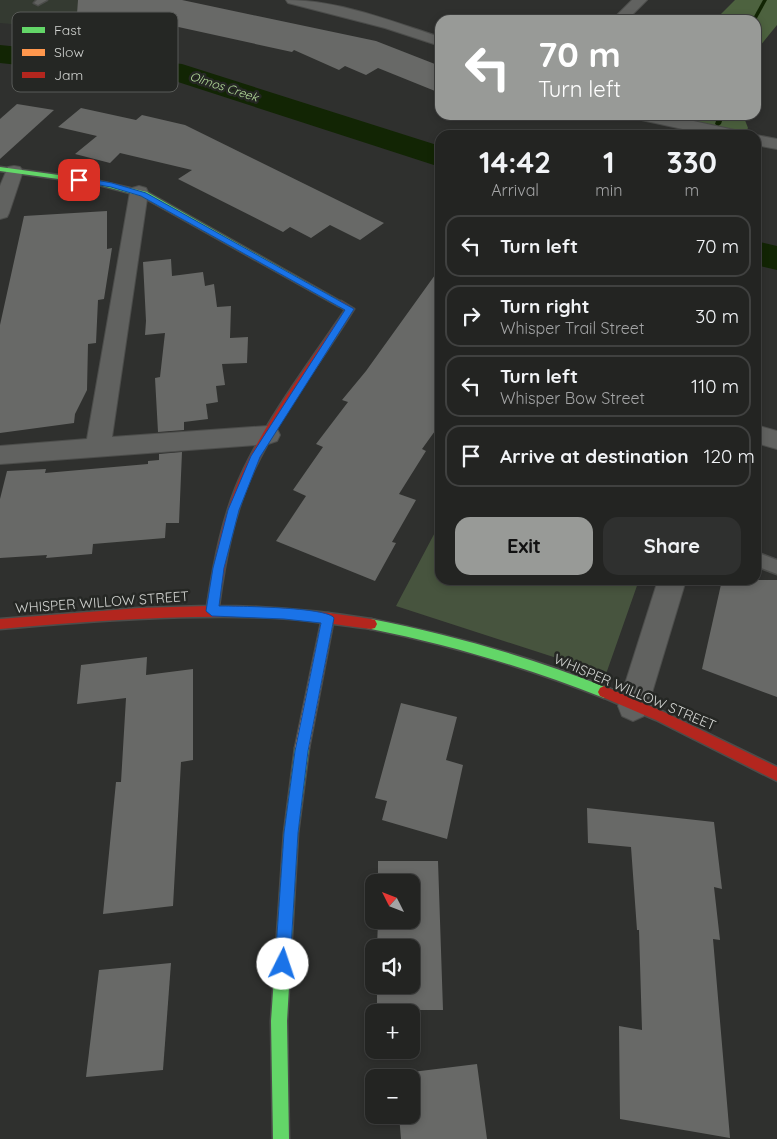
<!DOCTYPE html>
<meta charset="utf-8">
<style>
body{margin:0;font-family:Quicksand,sans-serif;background:#2f302f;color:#f1f3f6;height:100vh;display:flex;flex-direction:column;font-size:19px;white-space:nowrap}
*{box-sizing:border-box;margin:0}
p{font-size:16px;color:#a3a4a5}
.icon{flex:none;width:28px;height:28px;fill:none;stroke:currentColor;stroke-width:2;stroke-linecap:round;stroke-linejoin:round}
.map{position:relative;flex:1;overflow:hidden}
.drawer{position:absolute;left:435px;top:130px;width:326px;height:455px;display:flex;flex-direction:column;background:#232422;border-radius:15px;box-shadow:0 2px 8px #0003,0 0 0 1px #404140}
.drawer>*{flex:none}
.guide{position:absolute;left:435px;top:15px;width:326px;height:105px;border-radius:15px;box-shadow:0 2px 8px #0003,0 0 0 1px #404140;background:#989a97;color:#fff;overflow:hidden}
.needle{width:32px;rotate:312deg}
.fabs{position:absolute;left:365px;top:874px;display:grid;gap:10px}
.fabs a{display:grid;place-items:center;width:55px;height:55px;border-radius:10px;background:#232422;box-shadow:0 2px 8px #0003,0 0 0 1px #404140;font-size:25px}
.pin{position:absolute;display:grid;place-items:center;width:42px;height:42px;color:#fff;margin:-21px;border-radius:10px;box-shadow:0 2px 8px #0006}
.me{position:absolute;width:55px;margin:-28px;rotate:4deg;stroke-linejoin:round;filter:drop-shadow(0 0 4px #0008)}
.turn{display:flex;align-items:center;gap:18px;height:105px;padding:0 20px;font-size:22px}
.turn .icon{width:65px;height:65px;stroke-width:2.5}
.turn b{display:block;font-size:35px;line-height:42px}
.eta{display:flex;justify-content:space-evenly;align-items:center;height:85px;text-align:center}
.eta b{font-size:30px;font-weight:700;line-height:35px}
.cta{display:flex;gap:10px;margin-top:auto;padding:10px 20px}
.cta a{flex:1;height:58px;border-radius:15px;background:#989a97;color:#111;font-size:20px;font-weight:700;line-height:58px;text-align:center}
.cta a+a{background:#2f302f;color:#f1f3f6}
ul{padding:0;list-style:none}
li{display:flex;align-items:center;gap:15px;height:62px;margin:0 10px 8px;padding:0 10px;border:2px solid #404140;border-radius:15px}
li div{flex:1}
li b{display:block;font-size:19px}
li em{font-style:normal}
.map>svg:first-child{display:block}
</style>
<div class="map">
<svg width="777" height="1139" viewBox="0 0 777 1139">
<rect width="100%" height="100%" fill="#2f302e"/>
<path fill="#343a31" d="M0 0H99L67 29 0 23Z"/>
<path fill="#47543e" d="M440 523V580H639L606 674 396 606Z"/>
<g fill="#4d623f">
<path d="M735 0H777V25L756 51V20H715Z"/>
<path d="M687 115H743L748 128 744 135H699Z"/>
</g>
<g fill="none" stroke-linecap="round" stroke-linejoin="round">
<g fill="#122504" fill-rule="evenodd">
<path d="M763 0H767L756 20H752Z"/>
<path d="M718 115H724L721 124 718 126 715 124Z"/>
</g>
<g fill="#122504" fill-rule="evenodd">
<path d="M0 45 182 64 440 146V167L178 82 0 63Z"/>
<path d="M756 241 777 246V270L756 265Z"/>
</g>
</g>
<g fill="#686967">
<path d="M78 0H182L376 41 440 66V93L378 68 366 75 345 66 339 70 294 50 292 52 151 21 147 24 77 14Z"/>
<path d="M17 104 54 110 0 159V119Z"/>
<path d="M81 108 136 120 142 115 185 125 384 223 360 240 330 225 311 238 290 227 283 232 178 179 192 170 120 153 110 163 75 154 97 136 58 127Z"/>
<path d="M107 211V249L112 248 104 299 98 300 96 343 88 344 87 390 75 414 74 423 0 433V325L24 216Z"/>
<path d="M171 259 172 276 203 272 205 286 214 284 217 307 231 306 230 338 248 337 247 363 222 364 225 385 216 386 218 402 206 404 208 419 184 422V430L158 432 155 378 160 377 165 333 145 335 146 321 143 262Z"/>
<path d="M440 268V424L422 449 426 451 399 494 416 500 392 542 396 543 375 581 276 541 306 496 293 490 323 447 316 444 348 402 342 400 366 371Z"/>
<path d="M182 452 179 523H166L165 538 93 544 92 554 46 558 47 555 0 558V499L7 471 46 469 45 473 148 464V461L159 460V454Z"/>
<path d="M722 580H777V697L702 669Z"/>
<path d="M147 657 146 675 193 669V760L181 762 173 906 103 914 116 782H121L126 698 77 704 81 665Z"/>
<path d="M401 703 457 717 446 760 463 765 447 839 382 820 387 801 375 798Z"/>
<path d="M587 808 714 822 722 889 714 887 720 940 713 939 730 1138 620 1119 619 1026 642 1030 639 930H637L631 847 588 843Z"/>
<path d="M378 861H438L443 1010H377V985H411V948H377L378 920H411V882H378Z"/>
<path d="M171 963 163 1070 86 1077 99 970Z"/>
<path d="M477 1064 487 1139H401L399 1115H411V1078H396V1074Z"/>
</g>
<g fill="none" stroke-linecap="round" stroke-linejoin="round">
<defs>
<g id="lane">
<path d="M37 0H47L38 5 34 3Z"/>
<path d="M756 552 777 560V574L756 566Z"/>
</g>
<g id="street">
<path d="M286 0C338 0 391 21 440 37V46L385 28 288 3Z"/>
<path d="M632 0H647L627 20H612Z"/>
<path d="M635 115H666L739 131 742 135H710L637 119Z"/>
<path d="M755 135H756L777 139V149L756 145Z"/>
<path d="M14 166 20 167 23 171 9 213 7 217 0 219V186L8 167Z"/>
<path d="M139 186 146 188 148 192 112 437 268 426 277 429 280 435 277 441 268 444 0 464V446L87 439 130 192 132 188Z"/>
<path d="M756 425 777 431V449L756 443Z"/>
<path d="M658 580H686L648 706 644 716 633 721 622 716 618 706Z"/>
</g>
<g id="fast">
<path d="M0 167 95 180 147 192 345 304 341 307 338 306 141 196 95 184 0 171Z"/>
<path d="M371 619C452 635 531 657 608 688L610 692 608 696 604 698C528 668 451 645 371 629L367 628 365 624 367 620Z"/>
<path d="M302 742 307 743 309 748 298 833 287 1021 289 1139H273L271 1021 284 833 295 748 297 743Z"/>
</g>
<path id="slow" d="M328 613 332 614 334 618 309 748 307 753 302 754 297 753 295 748 322 618 324 614Z"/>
<g id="jam">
<path d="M341 301 354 309C321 362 281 413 254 470 234 513 225 560 219 606 270 606 320 611 371 619L375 620 377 624 375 628 371 629C340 625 308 620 277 618 184 614 92 621 0 629V619L139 608 207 606C214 561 223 513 243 471 270 414 310 362 345 310L337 304Z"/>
<path d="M604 686 664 712 777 767V781L656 720 600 696 598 692 600 688Z"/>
</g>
</defs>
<use href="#lane" stroke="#4c4d4b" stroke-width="3"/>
<use href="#street" stroke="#4c4d4b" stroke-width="2"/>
<use href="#fast" stroke="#4c4d4b" stroke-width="3"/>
<use href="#slow" stroke="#4c4d4b" stroke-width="3"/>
<use href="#jam" stroke="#4c4d4b" stroke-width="3"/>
<use href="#lane" fill="#616260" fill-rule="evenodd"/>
<use href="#street" fill="#616260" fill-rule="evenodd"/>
<use href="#fast" fill="#63d668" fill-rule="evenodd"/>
<use href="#slow" fill="#ff974d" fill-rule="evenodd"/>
<use href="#jam" fill="#b3261e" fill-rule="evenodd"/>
</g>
<path fill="#1a73e8" stroke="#114b97" d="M79 177 112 183 146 193 354 309 260 457 239 510 224 568 219 606C236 606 328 607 334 618L308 751 298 833 290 964 288 970 283 972 277 970 275 964 284 833 295 751 321 623 284 619 212 616 206 611 213 568 228 510 251 456 345 310 141 196 111 187 76 181 75 180Z"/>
<g text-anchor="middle" stroke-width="5" stroke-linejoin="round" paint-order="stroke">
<g font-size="12" font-style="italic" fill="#b5dd9b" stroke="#252724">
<text transform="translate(224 87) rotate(18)" y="4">Olmos Creek</text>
</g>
<g font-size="14" fill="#d1d3d0" stroke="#252724">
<text transform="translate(102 602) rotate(-4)" y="5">WHISPER WILLOW STREET</text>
<text transform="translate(635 692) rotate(23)" y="5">WHISPER WILLOW STREET</text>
</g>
</g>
<rect x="12" y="12" width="166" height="80" rx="8" fill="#252724" stroke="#595b58" stroke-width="1"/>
<rect x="22" y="27" width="23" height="6" fill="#63d668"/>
<rect x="22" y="49" width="23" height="7" fill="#ff974d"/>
<rect x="22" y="72" width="23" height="6" fill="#b3261e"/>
<g font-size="14" fill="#d1d3d0">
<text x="54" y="35">Fast</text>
<text x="54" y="57">Slow</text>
<text x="54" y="80">Jam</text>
</g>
</svg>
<div class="fabs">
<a><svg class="needle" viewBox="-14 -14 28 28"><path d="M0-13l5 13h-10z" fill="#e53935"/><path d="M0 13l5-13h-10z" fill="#a3a4a5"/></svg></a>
<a><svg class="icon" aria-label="sound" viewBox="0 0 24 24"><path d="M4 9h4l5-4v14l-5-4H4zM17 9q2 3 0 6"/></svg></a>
<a>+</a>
<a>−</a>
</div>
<div class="pin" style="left:79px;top:180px;background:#d93025"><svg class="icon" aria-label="arrive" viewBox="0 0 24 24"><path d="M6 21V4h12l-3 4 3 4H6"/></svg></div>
<svg class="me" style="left:283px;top:964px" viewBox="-20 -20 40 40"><circle r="19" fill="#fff"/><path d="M0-13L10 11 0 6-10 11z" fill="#1a73e8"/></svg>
<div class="guide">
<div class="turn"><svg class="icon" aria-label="left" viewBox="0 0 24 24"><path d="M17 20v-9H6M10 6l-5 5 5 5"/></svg><div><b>70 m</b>Turn left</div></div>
</div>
<section class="drawer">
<div class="eta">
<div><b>14:42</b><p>Arrival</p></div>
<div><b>1</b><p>min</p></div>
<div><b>330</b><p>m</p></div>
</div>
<ul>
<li><svg class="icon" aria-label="left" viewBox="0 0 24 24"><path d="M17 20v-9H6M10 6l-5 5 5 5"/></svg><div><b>Turn left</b></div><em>70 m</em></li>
<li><svg class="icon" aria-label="right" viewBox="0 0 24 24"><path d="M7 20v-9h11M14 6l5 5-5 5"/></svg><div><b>Turn right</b><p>Whisper Trail Street</p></div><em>30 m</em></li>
<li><svg class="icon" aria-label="left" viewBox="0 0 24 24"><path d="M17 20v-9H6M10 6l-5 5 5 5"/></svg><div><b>Turn left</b><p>Whisper Bow Street</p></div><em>110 m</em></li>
<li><svg class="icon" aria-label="arrive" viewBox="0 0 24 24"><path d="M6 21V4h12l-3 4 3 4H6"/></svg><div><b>Arrive at destination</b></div><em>120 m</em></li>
</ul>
<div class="cta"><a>Exit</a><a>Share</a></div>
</section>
</div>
